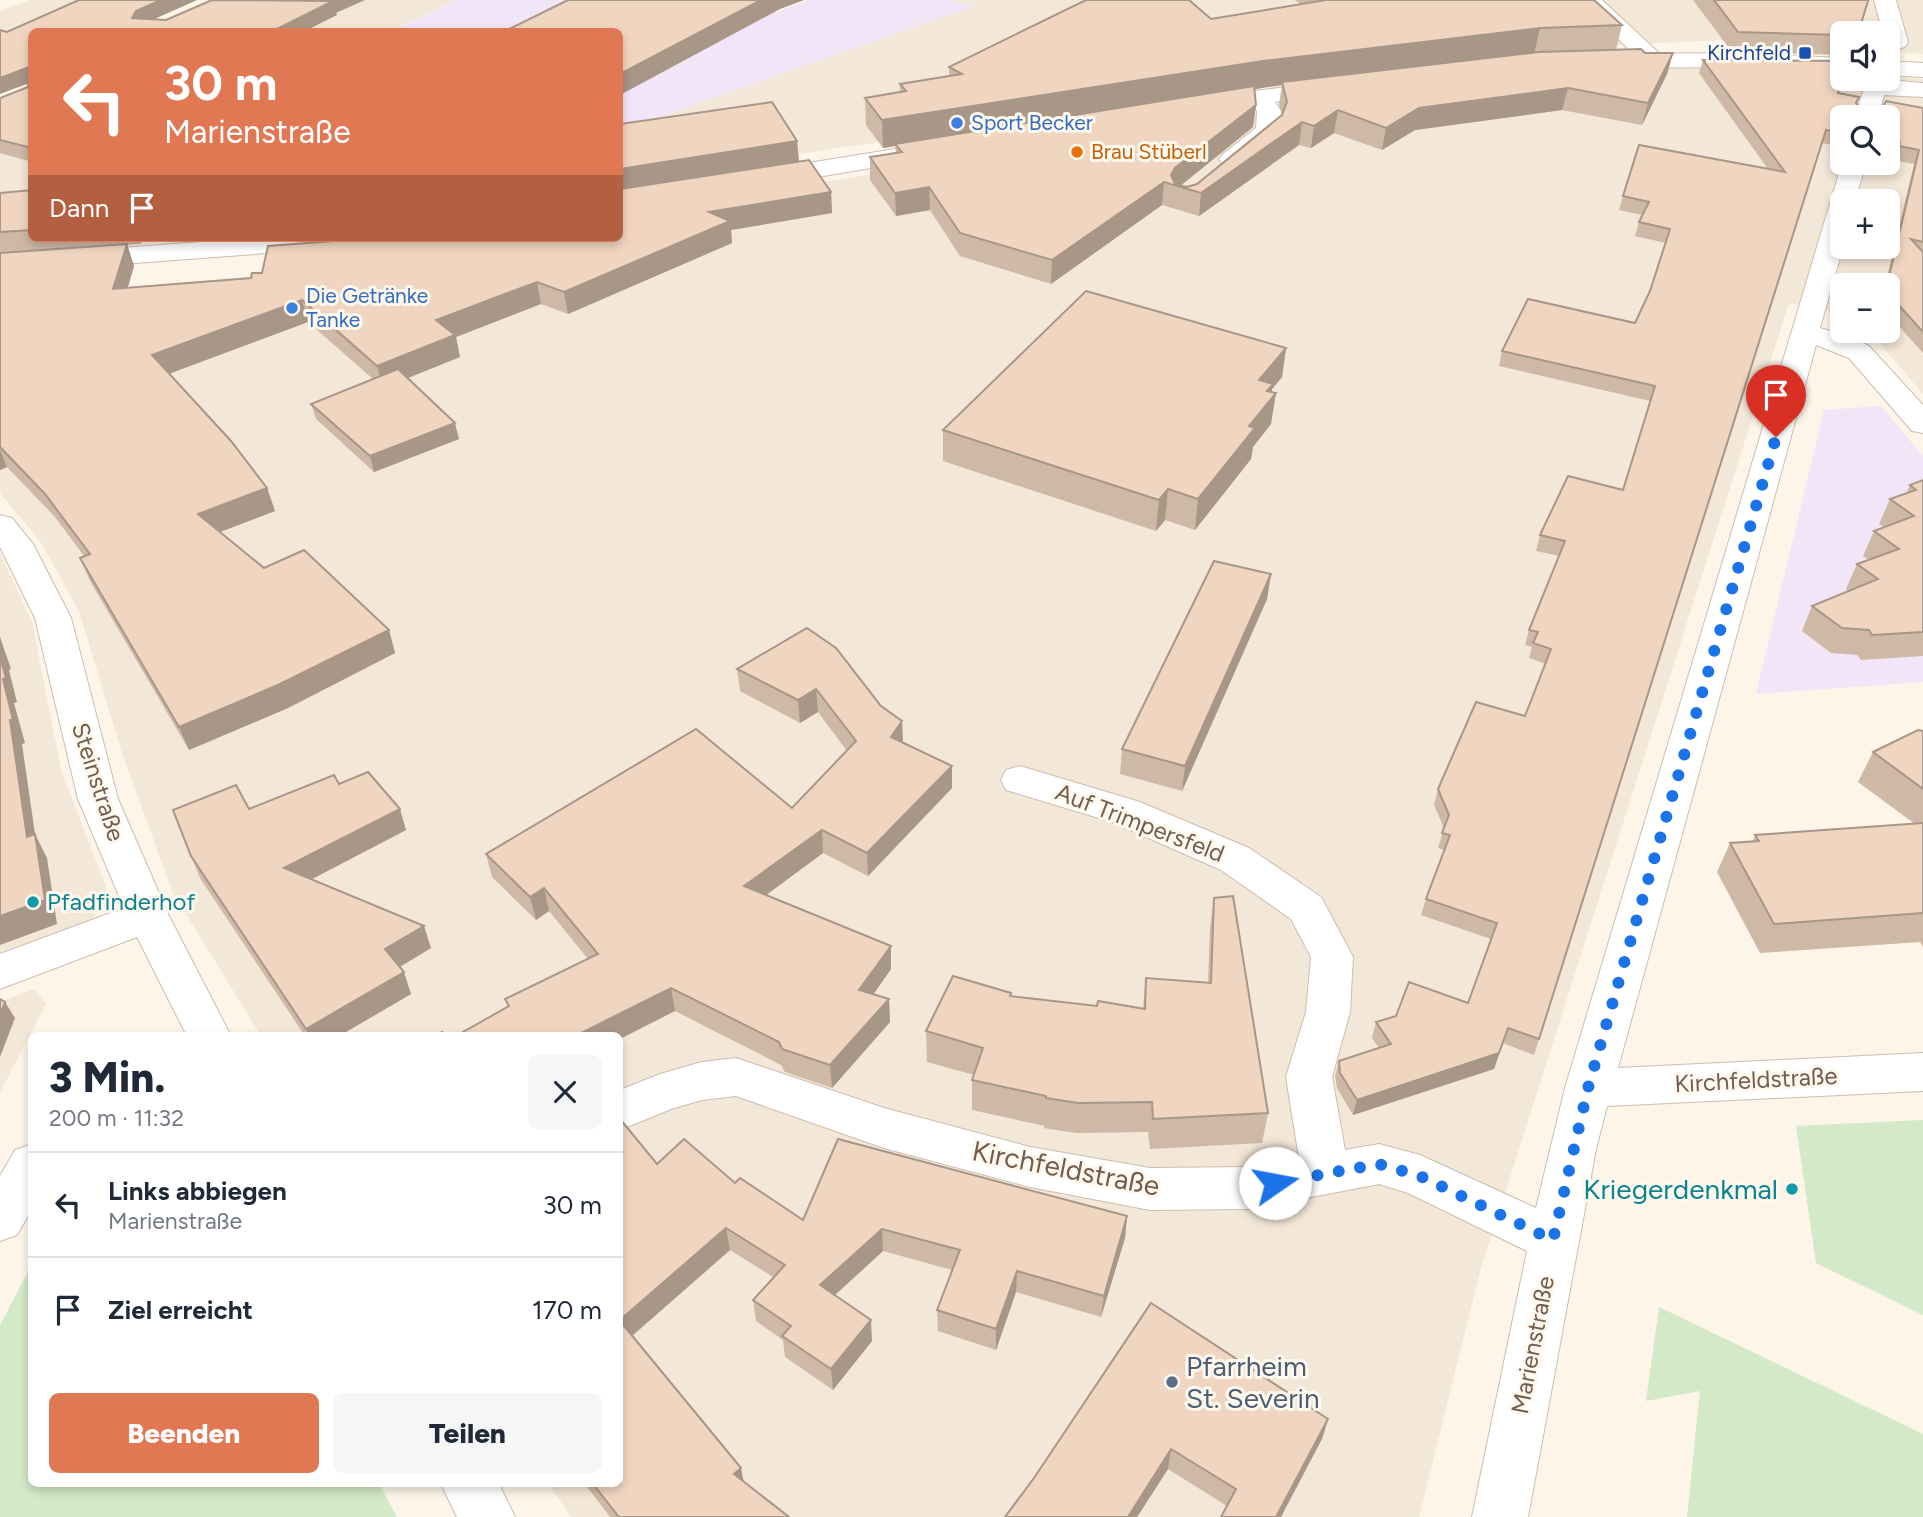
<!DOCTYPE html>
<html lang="de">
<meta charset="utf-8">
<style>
body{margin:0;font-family:Figtree,sans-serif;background:#f6f6f7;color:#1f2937;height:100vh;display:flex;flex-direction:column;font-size:26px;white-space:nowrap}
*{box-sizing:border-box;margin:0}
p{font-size:23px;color:#747a83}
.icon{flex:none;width:38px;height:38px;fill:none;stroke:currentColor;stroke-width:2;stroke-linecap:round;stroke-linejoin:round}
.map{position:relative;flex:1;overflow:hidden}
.side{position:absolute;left:28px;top:1032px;width:595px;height:455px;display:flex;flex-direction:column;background:#fff;border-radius:10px;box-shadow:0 4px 10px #0003}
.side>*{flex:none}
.top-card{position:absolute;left:28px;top:28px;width:595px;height:214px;border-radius:10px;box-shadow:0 4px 10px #0003;background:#e07853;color:#fff;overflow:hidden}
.buttons{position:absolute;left:1830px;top:21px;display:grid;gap:14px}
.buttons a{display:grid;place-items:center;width:70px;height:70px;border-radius:10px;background:#fff;box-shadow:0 4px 10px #0003;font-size:35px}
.pin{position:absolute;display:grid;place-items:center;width:60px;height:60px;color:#fff;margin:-72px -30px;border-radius:50% 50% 50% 0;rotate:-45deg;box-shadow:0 0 7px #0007}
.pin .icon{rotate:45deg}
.me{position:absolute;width:77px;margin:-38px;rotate:78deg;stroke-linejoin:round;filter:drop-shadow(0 0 5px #0008)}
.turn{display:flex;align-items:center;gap:24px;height:147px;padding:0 21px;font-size:32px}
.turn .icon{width:91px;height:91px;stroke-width:2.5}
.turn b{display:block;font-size:49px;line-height:60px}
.then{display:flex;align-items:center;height:66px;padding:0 21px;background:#0003;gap:14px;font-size:26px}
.round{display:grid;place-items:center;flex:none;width:74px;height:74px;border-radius:10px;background:#f6f6f7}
.overview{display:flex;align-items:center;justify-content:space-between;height:119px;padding:0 21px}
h1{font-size:42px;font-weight:800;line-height:52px}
.button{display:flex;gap:14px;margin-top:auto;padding:14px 21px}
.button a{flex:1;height:80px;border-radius:10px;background:#e07853;color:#fff;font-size:28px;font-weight:800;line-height:80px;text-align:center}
.button a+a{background:#f6f6f7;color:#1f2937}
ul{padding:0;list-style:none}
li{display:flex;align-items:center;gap:21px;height:105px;padding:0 21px;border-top:2px solid #e0e1e3}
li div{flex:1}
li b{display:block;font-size:26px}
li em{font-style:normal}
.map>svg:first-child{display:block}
</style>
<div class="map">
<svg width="1923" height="1517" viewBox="0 0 1923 1517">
<rect width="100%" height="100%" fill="#fcf5e8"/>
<g fill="#f3e7d7" fill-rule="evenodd">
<path d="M29 0H191L32 32 0 88V11Z"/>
<path d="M244 0H454L390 31 174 32Z"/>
<path d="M949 0H1923V54L1888 51V33H1843V47L1718 40 1522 50 1243 87 620 181V131L972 5Z"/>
<path d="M1656 68 1816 70 1843 79H1888V76L1923 79V394L1869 331H1888V285H1843V313L1789 303 1481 1268 1419 1517H571L549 1484H620V1036H261L172 891 122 753 79 611 40 541 0 493V278L129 326 493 238H620V217L1243 111 1434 84ZM1843 117H1888V163H1843ZM1843 201H1888V247H1843Z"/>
<path d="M31 105 32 238 148 240 0 251V121Z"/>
<path d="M0 553 32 622 62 773 109 894 90 922 0 956Z"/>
<path d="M34 989 46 1004 0 1092V1002Z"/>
</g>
<g fill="#f2e5f8">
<path d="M454 0H734L776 12 808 0H949L974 6 620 131V32H390Z"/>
<path d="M1881 406 1923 456V682L1756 694 1824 410Z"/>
</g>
<g fill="#d3e9c7">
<path d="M1923 1120V1315L1816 1263 1796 1126Z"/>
<path d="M31 1266 32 1484H379L397 1517H0V1325Z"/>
<path d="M1659 1307 1923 1434V1517H1687L1700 1391 1646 1401Z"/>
</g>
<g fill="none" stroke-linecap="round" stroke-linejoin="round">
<defs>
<g id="minor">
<path d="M1578 0H1602L1661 55 1665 60 1661 65H1645Z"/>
<path d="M1874 0H1896L1908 42 1905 47 1897 49 1888 46V33H1883Z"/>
<path d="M1888 80 1923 83V97L1884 95 1878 117H1854L1866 84Z"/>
<path d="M1260 90 1268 92 1281 111 1280 130C1269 146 1243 169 1223 164L1219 159 1223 154 1256 128 1257 111 1248 97 1252 92Z"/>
<path d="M1843 160V163H1866L1855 201H1843V247L1820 328 1848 336 1869 346 1923 405V433L1912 431 1849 358 1816 345 1618 1068 1923 1053V1091L1607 1106 1596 1149 1528 1517H1472L1527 1251 1408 1193 1379 1184 1250 1209 1150 1210 1030 1187 884 1148 736 1096 702 1100 671 1109 620 1130V1090L660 1074 702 1062 736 1058 884 1108 1030 1147 1150 1168 1250 1167 1299 1158 1286 1077 1306 1012 1311 957 1291 919 1221 870 1112 822 1006 790 1001 780 1006 770 1020 766 1140 802 1249 848 1321 897 1353 957 1350 1012 1332 1077 1345 1150 1379 1144 1420 1155 1536 1208 1565 1088Z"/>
<path d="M0 515 12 518 33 544 71 618 118 799 169 916 231 1036H187L137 937 0 989V954L124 908 78 799 35 618 0 547Z"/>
<path d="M32 1144V1209L17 1235 0 1241V1176L15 1150Z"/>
<path d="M441 1484H499L515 1517H457Z"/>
</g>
<g id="secondary">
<path d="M1737 53 1843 58V72L1737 67 1617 68 1609 66 1605 61 1609 56 1617 54Z"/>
<path d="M1888 61 1923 63V77L1888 75Z"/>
<path d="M1331 80 1339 82 1343 87 1339 92 1204 113 1196 111 1192 106 1196 101 1204 99Z"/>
<path d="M920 145 929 148 933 153 929 158 765 186 756 183 752 178 756 173 765 170Z"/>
<path d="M254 238H376L373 244 363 246 0 273V257Z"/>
</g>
</defs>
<use href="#minor" stroke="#cdbdaf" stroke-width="2"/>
<use href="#secondary" stroke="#d0beac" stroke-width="2"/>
<use href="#minor" fill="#fff" fill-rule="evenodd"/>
<use href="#secondary" fill="#fff" fill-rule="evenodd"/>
</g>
<g fill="#ceb8a6" fill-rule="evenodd">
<path d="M79 0H197L152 19 166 20 336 13 337 15 32 32V162L0 153V98L28 87V84L7 32Z"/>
<path d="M1295 0H1594L1622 25 1616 50 1645 53H1673L1667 74 1642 125 1562 110 1415 130 1382 150 1334 133 1311 148 1299 145 1199 216 1162 205 1051 284 960 256 930 210 896 216 870 180V157L896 153 895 146 883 148 866 125 865 98 900 92V84L949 76V67L1300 4ZM1282 85 1279 104 1282 115 1197 184 1187 187 1181 185 1253 127 1256 105 1255 88Z"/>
<path d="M1693 0H1868L1843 33V55L1732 52Z"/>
<path d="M1703 60 1838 93 1856 103 1859 106 1923 108V353L1888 314V285H1885L1914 164 1893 160 1895 155 1888 154V117H1843V147L1822 143 1534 1055 1503 1043 1494 1069 1353 1115 1337 1088 1335 1076 1339 1061 1379 1048 1372 1038 1376 1022 1468 1003 1491 939 1421 915 1426 899 1444 850 1438 848 1444 828 1434 805 1438 789 1525 716 1546 664 1529 658 1532 647 1525 645 1529 630 1559 556 1536 551 1540 535 1623 490 1650 401 1499 366 1502 351 1635 323 1650 291 1666 243 1635 236 1639 222 1642 215 1619 210 1623 196 1768 169 1699 73Z"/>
<path d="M797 141 799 161 831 192 832 213 731 230 732 243 568 314 541 304 456 337 460 357 408 378 459 439 374 472 316 419 311 404 373 379 308 322 169 374 267 488 275 511 220 532 264 568 389 630 395 653 288 708 189 750 90 581 80 558 84 556 55 517 7 467 0 470V193L32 190V238H142L141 244 127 245 134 266 128 287 251 278 620 238Z"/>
<path d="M1286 348 1282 377 1272 389 1271 424 1253 447 1251 459 1195 530 1165 520 1156 531 943 461V430Z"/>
<path d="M1923 480V656L1861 660 1857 655 1831 653 1802 631 1812 606 1849 591 1846 589 1857 564 1869 560 1863 556 1874 531 1884 527 1879 524 1890 499 1906 494 1910 485Z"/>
<path d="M1271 574 1267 599 1182 791 1120 774 1122 749Z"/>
<path d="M737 669 881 706 902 721 903 742 952 788 868 876 823 853 766 895 891 946V969L873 995 889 999 890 1022 832 1088 785 1072 781 1065 675 1011 508 1007 505 999 588 959 549 911 536 920 492 877 486 854 792 808 847 751 818 712 800 723 740 691Z"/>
<path d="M1923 731V947L1920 942 1760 953 1717 872 1730 843 1753 841 1755 835 1915 824 1858 782 1873 752Z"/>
<path d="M339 784 406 830 312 879 431 948 399 967 411 994 339 1036H305L200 878 191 856 249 809Z"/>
<path d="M1214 898 1268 1113 1262 1143 1150 1149 1148 1132 1076 1133 1044 1128 1045 1126 972 1110V1080L974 1075 927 1062 926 1031 1011 993V996L1097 1006 1143 1008 1146 978 1208 983 1210 928Z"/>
<path d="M620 1119 657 1164 735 1183 803 1220 1127 1216 1125 1238 1101 1317 1016 1292 996 1350 938 1331 937 1310 952 1270 883 1251 834 1295 872 1341 833 1390 785 1357 783 1340 756 1321 753 1300 773 1277 730 1250 632 1336 744 1482 789 1517H610L585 1484H620Z"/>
<path d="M1151 1303 1328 1419 1322 1439 1227 1506 1168 1469 1137 1517H1005L1034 1478Z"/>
</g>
<g fill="#a89687">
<path d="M161 0H197L141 25 132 18 136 11Z"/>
<path d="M331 0H365L336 13 337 15 303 32H271Z"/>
<path d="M761 0H804L780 9 620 95V74Z"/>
<path d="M1540 28 1534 54 1282 82V85L897 146 895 144V146L883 148 882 120 1263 61Z"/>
<path d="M1673 53 1667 74 1642 125 1648 103Z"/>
<path d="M29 67 32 82 0 94V78Z"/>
<path d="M1568 88 1562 110 1415 130 1382 150 1386 128 1419 108Z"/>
<path d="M1256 105 1253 127 1179 187 1170 184 1171 175 1175 168Z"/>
<path d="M1338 110 1334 133 1311 148 1314 126Z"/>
<path d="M1302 122 1299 145 1199 216 1201 193Z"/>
<path d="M797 141 799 162 620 192V169Z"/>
<path d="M1164 182 1162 205 1051 284 1052 260Z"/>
<path d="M929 187 930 210 896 216 895 193Z"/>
<path d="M831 192 832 213 731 230 732 243 568 314 564 292 709 212Z"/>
<path d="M127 244 134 266 121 310 113 289Z"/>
<path d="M537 282 541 304 456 337 460 357 383 388 377 366 436 320Z"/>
<path d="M302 300 308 322 160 377 152 355Z"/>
<path d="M1286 348 1282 377 1272 389 1271 400 1276 393 1271 424 1253 447 1251 459 1195 530 1198 499 1259 380Z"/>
<path d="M455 423 459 439 374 472 370 456Z"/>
<path d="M0 450 7 467 0 470Z"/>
<path d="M267 488 275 511 207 537 198 514Z"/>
<path d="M1168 489 1165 520 1156 531 1159 500Z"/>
<path d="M1271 574 1267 599 1182 791 1185 766Z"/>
<path d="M389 630 395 653 288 708 189 750 179 727Z"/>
<path d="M0 637 11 669 9 670 17 702 14 703 25 743 22 744 35 834 47 858 57 924 0 945V916L27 837 3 679 0 657Z"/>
<path d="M816 689 818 712 800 723 798 700Z"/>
<path d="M902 721 903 744 891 737Z"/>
<path d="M952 766V788L868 876 867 853Z"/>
<path d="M400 809 406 830 293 889 284 868Z"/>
<path d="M822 830 823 853 747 909 744 886Z"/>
<path d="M544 888 549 911 536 920 530 897Z"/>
<path d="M424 926 431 948 393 971 385 949Z"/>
<path d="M891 946V969L860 1013 859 990Z"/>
<path d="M404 972 411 994 339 1036H308L306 1029Z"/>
<path d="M671 988 675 1011 620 1039V1036H584L583 1032Z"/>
<path d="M889 999 890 1022 832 1088 830 1065Z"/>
<path d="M5 1002 15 1018 0 1057V1015Z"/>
<path d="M1508 1028 1494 1069 1353 1115 1357 1100Z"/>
<path d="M1127 1216 1125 1238 1101 1317 1104 1296Z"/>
<path d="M726 1228 730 1250 625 1342 620 1320Z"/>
<path d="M882 1229 883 1251 822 1307 820 1285Z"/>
<path d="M1017 1271 1016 1292 996 1350V1329Z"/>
<path d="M871 1320 872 1341 833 1390 831 1369Z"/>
<path d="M1328 1419 1322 1439 1281 1517H1276Z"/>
<path d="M1171 1449 1168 1469 1137 1517H1128Z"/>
<path d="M741 1468 745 1488 734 1474Z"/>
</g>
<g fill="#f0d6c1" stroke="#a89687" stroke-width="2">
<path d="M79 0H161L136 11 132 18 166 20 212 0 333 1 271 32H32V148L0 140V98L28 87 29 67 0 78V30L7 32Z"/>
<path d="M568 0H761L620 74V32H503Z"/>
<path d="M1086 0H1189L1211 19 1326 0H1594L1622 25 1540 28 1263 61 882 120 865 98 906 91 900 84 962 74 949 67Z"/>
<path d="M1714 0H1868V1L1858 33H1843V35L1738 32Z"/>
<path d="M1641 49 1645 53H1673L1648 103 1568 88 1419 108 1386 128 1338 110 1314 126 1302 122 1201 193 1164 182 1052 260 960 233 929 187 895 193 870 157 902 152 895 144 1254 86 1256 105 1175 168 1171 175 1175 184 1187 187 1197 184 1282 115 1287 102 1282 82 1539 52Z"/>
<path d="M1703 60 1843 61V79L1838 93 1859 97 1856 103 1859 106H1883L1886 101 1923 108V242L1911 239 1923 252V332L1888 293 1887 285 1919 150 1899 146 1900 142 1888 140V117H1843V133L1826 130 1539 1039 1508 1028 1499 1053 1357 1100 1340 1073 1339 1061 1391 1044 1376 1022 1396 1016 1409 982 1468 1003 1497 923 1426 899 1450 835 1442 833 1449 815 1438 789 1476 702 1525 716 1551 649 1533 643 1538 632 1529 630 1565 541 1540 535 1568 476 1623 490 1655 386 1502 351 1528 299 1635 323 1650 291 1670 229 1639 222 1649 202 1623 196 1639 145 1785 172Z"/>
<path d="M772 102 797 141 620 169V124Z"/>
<path d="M809 160 831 192 709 212 730 221 564 292 537 282 436 320 455 335 377 366 302 300 152 355 231 441 267 488 198 514 264 568 304 550 389 630 280 684 179 727 80 558 90 554 45 494 0 447V253L127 244 113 289 251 278 252 273H262L268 246 374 238H620V189Z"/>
<path d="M32 190V230L0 232V193Z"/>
<path d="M1086 291 1286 348 1259 380 1273 384 1267 391 1276 393 1249 426 1255 428 1198 499 1168 489 1159 500 943 430Z"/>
<path d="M398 369 455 423 370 456 311 404Z"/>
<path d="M1923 480V632L1872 635 1869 630 1842 628 1812 606 1878 579 1857 564 1899 549 1874 531 1914 516 1890 499 1916 490 1910 485Z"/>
<path d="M1214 561 1271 574 1185 766 1122 749Z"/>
<path d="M807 628 836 648 881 706 902 721 891 737 952 766 867 853 822 830 744 886 891 946 859 990 889 999 830 1065 782 1049 779 1042 671 988 583 1032 586 1036H456L509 1006 505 999 598 954 544 888 530 897 486 854 696 729 792 808 856 741 816 689 798 700 737 669Z"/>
<path d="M0 657 6 678 3 679 13 720H10L27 837 35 834 45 900 0 916Z"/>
<path d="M1918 730 1923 731V789L1873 752Z"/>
<path d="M368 772 400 809 284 868 424 926 385 949 404 972 306 1029 191 856 173 810 236 785 249 809 334 775 339 784Z"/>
<path d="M1923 823V913L1774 924 1730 843 1759 841 1755 835Z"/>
<path d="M1233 896 1268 1113 1153 1119 1152 1102 1078 1103 1046 1098V1096L972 1080 983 1048 926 1031 953 976 1011 993 1010 996 1097 1006 1098 1001 1145 1009 1146 978 1211 983 1214 898Z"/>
<path d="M0 999 5 1002 0 1015Z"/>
<path d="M442 1032 446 1036H435Z"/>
<path d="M620 1119 657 1164 684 1139 735 1183 740 1178 803 1220 838 1139 1127 1216 1104 1296 1017 1271 996 1329 937 1310 960 1250 882 1229 820 1285 871 1320 831 1369 782 1336 791 1326 753 1300 785 1265 726 1228 620 1320Z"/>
<path d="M1151 1303 1328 1419 1276 1517H1221L1236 1489 1171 1449 1128 1517H1005L1034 1478Z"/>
<path d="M620 1321 741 1468 734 1474 789 1517H619L593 1484H620Z"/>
</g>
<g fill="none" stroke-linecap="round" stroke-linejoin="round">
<path stroke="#1a73e8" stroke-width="12" stroke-dasharray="0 21.6" d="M1275 1183 1379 1164 1420 1176 1553 1240 1588 1088 1776 437"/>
</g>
<rect fill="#1a4fb4" stroke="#fef9ef" stroke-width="2.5" x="1798" y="46" width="14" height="14" rx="3.5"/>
<g fill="#3f7fe0" stroke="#fef9ef" stroke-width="2.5">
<circle cx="957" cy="123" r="7"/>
<circle cx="292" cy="308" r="7"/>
</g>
<circle fill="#e8710a" stroke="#fef9ef" stroke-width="2.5" cx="1077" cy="152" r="7"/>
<g fill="#0f9aa8" stroke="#fef9ef" stroke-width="2.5">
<circle cx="33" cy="902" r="7"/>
<circle cx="1792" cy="1189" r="7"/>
</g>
<circle fill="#5c6f8a" stroke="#fef9ef" stroke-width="2.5" cx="1172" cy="1382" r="7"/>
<g text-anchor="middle" stroke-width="6" stroke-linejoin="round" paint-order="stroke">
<g font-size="21" fill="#164399" stroke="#fef9ef" text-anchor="end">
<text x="1791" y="60">Kirchfeld</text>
</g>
<g font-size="21" fill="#366cbe" stroke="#fef9ef" text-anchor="start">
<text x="971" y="130">Sport Becker</text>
<text x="306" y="303">Die Getränke<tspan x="306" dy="24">Tanke</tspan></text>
</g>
<g font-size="21" fill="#c56008" stroke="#fef9ef" text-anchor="start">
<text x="1091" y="159">Brau Stüberl</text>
</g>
<g font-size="24" fill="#755d4d" stroke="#fef9ef">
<text transform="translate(98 782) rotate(72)" y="8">Steinstraße</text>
<text transform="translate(1140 823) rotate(21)" y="8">Auf Trimpersfeld</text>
<text transform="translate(1756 1080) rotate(-3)" y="8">Kirchfeldstraße</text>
<text transform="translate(1533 1345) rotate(-79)" y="8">Marienstraße</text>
</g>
<g font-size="24" fill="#0d838f" stroke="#fef9ef" text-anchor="start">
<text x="47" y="910">Pfadfinderhof</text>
</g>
<g font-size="28" fill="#755d4d" stroke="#fef9ef">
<text transform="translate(1066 1168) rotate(11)" y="10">Kirchfeldstraße</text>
</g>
<g font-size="28" fill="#0d838f" stroke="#fef9ef" text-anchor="end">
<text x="1778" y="1199">Kriegerdenkmal</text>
</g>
<g font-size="28" fill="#4e5e75" stroke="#fef9ef" text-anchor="start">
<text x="1186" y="1376">Pfarrheim<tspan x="1186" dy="32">St. Severin</tspan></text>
</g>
</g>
</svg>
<div class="buttons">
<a><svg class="icon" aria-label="sound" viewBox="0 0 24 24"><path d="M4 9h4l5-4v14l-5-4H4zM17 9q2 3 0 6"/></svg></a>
<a><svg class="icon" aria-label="search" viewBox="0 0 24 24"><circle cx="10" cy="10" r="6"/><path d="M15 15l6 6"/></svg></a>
<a>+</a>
<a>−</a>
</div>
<div class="pin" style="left:1776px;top:437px;background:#d93025"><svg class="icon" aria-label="arrive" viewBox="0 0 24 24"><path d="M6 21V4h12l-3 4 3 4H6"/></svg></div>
<svg class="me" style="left:1275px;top:1183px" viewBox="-20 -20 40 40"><circle r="19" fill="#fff"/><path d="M0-13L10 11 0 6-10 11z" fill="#1a73e8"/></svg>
<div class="top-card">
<div class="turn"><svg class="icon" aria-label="left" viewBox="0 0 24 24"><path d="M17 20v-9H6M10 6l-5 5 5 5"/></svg><div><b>30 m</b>Marienstraße</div></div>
<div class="then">Dann<svg class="icon" aria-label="arrive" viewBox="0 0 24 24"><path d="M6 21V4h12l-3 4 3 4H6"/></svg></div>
</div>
<section class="side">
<div class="overview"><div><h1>3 Min.</h1><p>200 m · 11:32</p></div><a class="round"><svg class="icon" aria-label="close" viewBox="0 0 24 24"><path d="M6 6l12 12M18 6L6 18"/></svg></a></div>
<ul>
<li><svg class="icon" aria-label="left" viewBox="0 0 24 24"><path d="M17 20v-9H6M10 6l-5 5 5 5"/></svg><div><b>Links abbiegen</b><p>Marienstraße</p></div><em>30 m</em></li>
<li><svg class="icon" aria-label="arrive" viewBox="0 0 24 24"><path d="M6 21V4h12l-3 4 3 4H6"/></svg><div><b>Ziel erreicht</b></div><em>170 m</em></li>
</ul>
<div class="button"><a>Beenden</a><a>Teilen</a></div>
</section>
</div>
